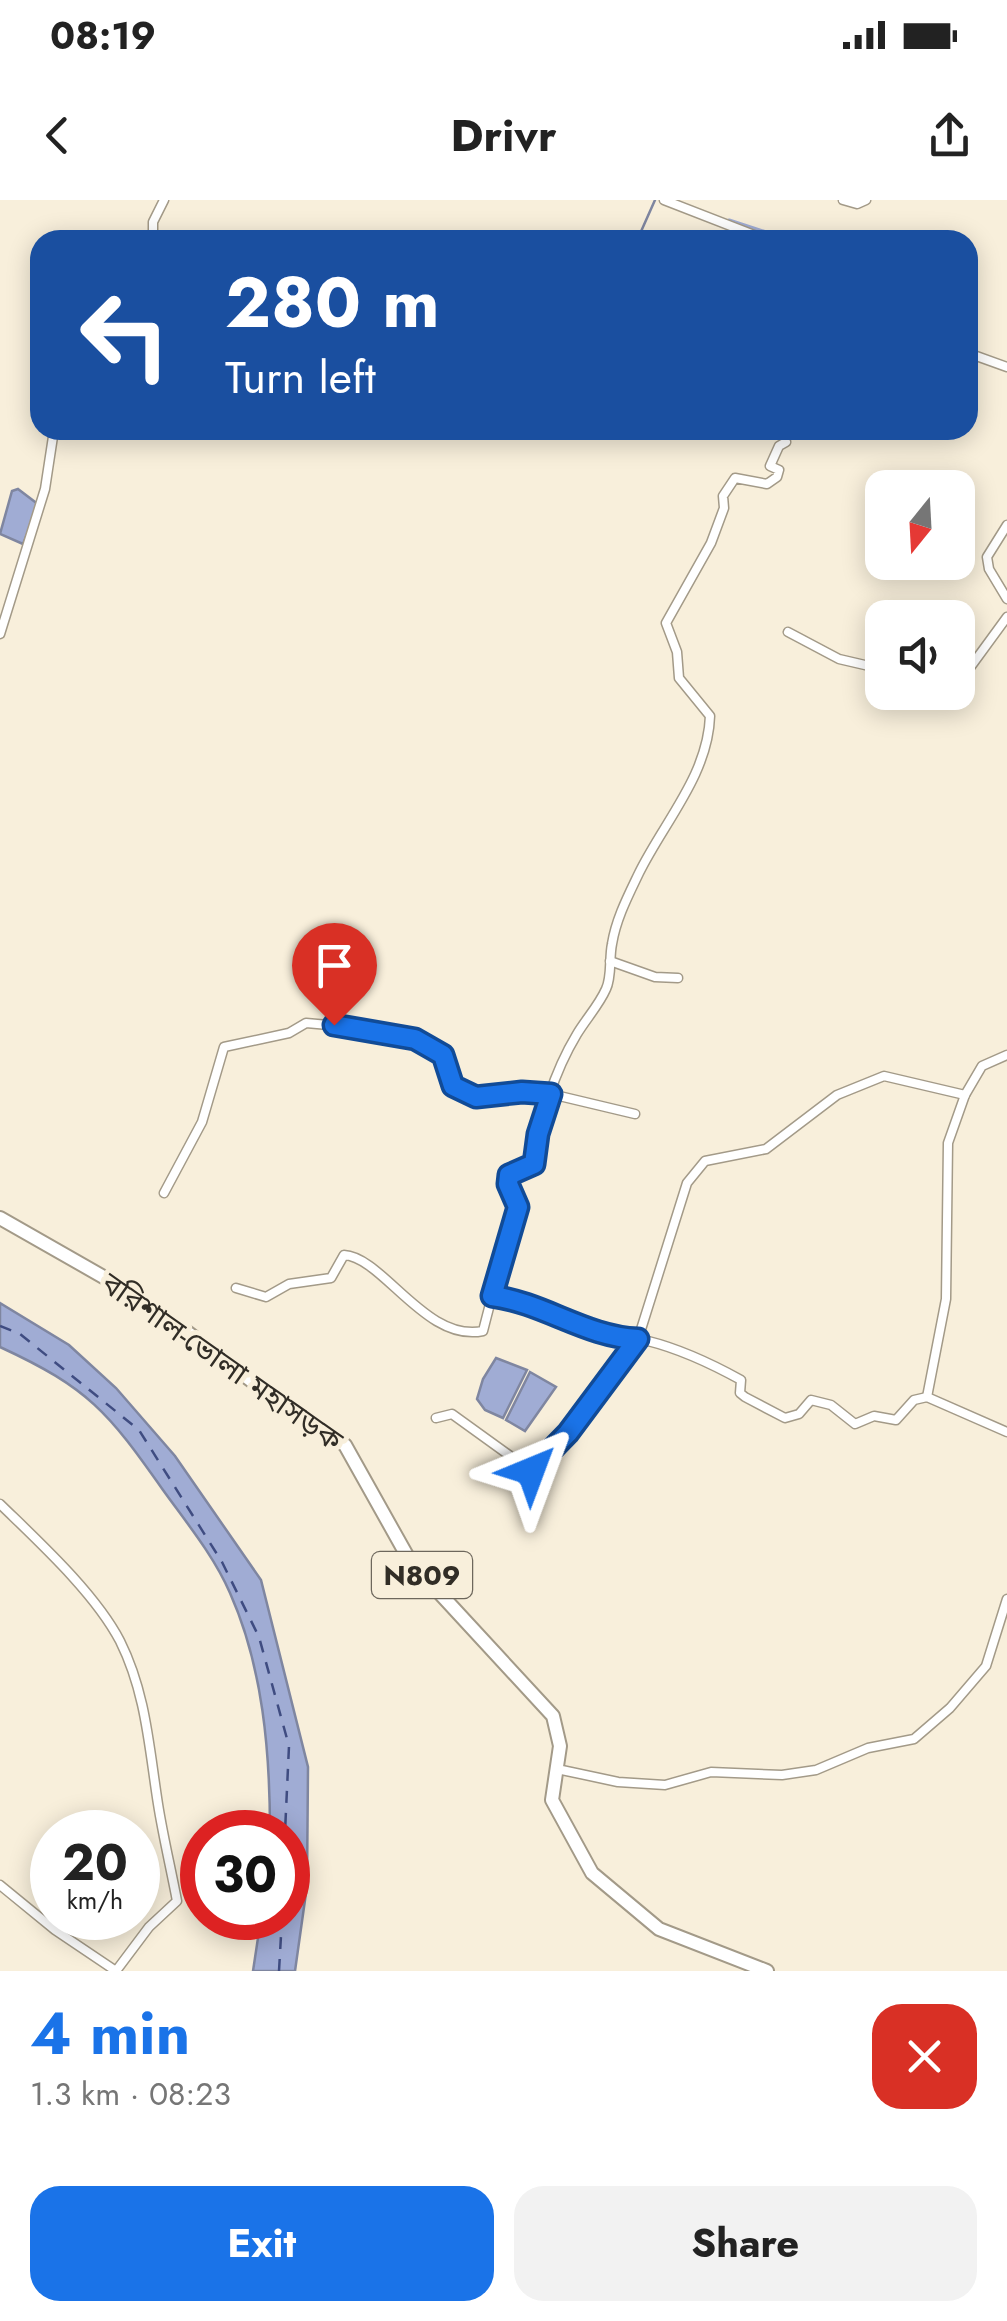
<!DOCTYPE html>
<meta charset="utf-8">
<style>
body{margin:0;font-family:Jost,"Noto Sans Bengali",sans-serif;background:#f2f2f2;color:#222;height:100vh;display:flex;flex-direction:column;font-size:38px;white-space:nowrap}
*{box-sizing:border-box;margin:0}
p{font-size:32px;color:#767676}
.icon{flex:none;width:55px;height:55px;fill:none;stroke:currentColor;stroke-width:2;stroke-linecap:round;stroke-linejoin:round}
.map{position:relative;height:1771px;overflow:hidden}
.side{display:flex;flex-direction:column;background:#fff;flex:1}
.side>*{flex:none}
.banner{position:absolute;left:30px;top:30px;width:948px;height:210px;border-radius:30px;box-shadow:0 5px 25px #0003;background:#1a4fa0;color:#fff;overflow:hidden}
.needle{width:65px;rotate:198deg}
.fabs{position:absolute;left:865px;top:270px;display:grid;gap:20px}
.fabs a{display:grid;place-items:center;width:110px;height:110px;border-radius:20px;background:#fff;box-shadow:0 5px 25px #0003;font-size:50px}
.speed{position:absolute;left:30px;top:1610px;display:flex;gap:20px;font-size:50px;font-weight:700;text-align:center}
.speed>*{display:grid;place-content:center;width:130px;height:130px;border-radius:50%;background:#fff;box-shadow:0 5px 25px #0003;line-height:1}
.speed small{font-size:25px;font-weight:400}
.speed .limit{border:15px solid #d22;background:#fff;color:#111}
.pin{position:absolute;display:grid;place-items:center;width:85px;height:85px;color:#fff;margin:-102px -42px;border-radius:50% 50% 50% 0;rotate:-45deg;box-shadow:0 0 10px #0007}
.pin .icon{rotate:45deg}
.me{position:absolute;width:110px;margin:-55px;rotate:44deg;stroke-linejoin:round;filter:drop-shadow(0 0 8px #0008)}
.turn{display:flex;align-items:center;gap:35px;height:210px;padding:0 30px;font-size:45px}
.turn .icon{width:130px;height:130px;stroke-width:2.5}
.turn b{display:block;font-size:70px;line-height:85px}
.round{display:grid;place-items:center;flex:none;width:105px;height:105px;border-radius:30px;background:#f2f2f2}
.summary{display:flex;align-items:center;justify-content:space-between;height:170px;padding:0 30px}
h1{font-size:60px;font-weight:700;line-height:75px;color:#1a73e8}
.primary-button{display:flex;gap:20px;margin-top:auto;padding:20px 30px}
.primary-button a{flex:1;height:115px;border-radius:30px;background:#1a73e8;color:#fff;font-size:40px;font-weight:700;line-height:115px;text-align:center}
.primary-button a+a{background:#f2f2f2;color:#222}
.status{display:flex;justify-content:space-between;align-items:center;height:70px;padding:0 50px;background:#fff;direction:ltr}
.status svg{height:28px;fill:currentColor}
header{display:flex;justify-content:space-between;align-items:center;height:130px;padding:0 30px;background:#fff;font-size:45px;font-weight:700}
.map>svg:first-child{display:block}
</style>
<div class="status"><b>08:19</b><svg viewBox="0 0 49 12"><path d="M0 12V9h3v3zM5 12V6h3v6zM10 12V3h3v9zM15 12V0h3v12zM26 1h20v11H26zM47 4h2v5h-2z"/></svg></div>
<header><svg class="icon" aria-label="back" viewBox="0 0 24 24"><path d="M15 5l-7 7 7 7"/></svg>Drivr<svg class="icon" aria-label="share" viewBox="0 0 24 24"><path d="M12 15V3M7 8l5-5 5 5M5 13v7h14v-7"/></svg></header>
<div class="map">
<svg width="1007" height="1771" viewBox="0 0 1007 1771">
<rect width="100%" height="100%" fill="#f8efdb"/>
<g fill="#a0acd4" stroke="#7f86a0" stroke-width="2.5">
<path d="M18 289 39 305 23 344 0 334 12 291Z"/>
<path d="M0 1103 69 1145 116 1188 175 1256 261 1380 308 1567 307 1686 295 1771H253L261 1718H288V1632H270C270 1552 263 1467 230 1393 214 1356 186 1322 163 1290 108 1212 89 1188 0 1147Z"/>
<path d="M496 1158 527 1170 503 1218 485 1210 477 1199 483 1179Z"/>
<path d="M530 1172 556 1187 525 1231 506 1220Z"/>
</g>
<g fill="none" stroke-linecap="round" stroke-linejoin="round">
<path stroke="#7f86a0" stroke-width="2.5" d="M631 40 639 36 655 0"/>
<path stroke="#a0acd4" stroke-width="5" d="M729 21 788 40"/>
<g stroke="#3f4c81" stroke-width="2.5" stroke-dasharray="12 10" stroke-linecap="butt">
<path d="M0 1126 20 1134 139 1230 222 1362 259 1437 289 1546 285 1632"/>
<path d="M279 1771 282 1718"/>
</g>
<defs>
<g id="minor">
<path d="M664 0 767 40"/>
<path d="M843 0 857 4 866 0"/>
<path d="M153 40V22L164 0"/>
<path d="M968 153 1007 167"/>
<path d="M1007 325 987 357 989 369 1007 399"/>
<path d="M788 432 839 459 882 469"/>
<path d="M0 434 45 289 54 230"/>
<path d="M958 466 969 469 1007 417"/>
<path d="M610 761 655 777 678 778"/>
<path d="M164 993 202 922 224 847 289 833 306 823 374 829 415 839 443 855 453 886 476 897 551 894 635 914"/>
<path d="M236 1088 266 1097 289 1084 331 1078 344 1055C383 1057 426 1143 483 1131L492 1096C532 1101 564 1123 601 1135 616 1140 632 1138 648 1141 680 1149 712 1164 741 1180L740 1193 745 1197 785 1218 799 1214 811 1200 831 1205 855 1224 874 1216 896 1220 914 1200 927 1197 1007 1232"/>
<path d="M492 1096 518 1007 509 975 517 968 534 964C539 920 554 872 577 834 586 819 599 805 606 789 612 777 609 758 612 744 616 719 628 696 639 673 664 622 708 575 710 516L679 478 677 452 666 423 711 343 724 308 723 296 735 278 767 284 777 277 779 270 770 266 779 246 786 242"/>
<path d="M927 1197 946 1099 948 943 965 895 982 866 1007 855"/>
<path d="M436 1218 452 1214 531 1271 568 1233 638 1139 687 983 705 961 766 949 837 895 884 876 965 895"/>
<path d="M0 1304C39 1342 95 1393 120 1441 146 1493 149 1547 158 1604 163 1636 171 1669 177 1701L149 1727 116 1771"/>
<path d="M557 1569 618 1582 665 1585 711 1572 782 1575 816 1570 868 1548 914 1539 950 1508 986 1466 1007 1399"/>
<path d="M0 1685 55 1730 116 1771"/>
</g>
<path id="highway" d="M0 1018 114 1083 183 1129 290 1210 345 1245 410 1361 553 1516 560 1546 552 1600 592 1673 659 1729 767 1771"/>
</defs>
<use href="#minor" stroke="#a39a88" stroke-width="11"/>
<use href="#highway" stroke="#a39a88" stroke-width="16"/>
<use href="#minor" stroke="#fff" stroke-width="8"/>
<use href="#highway" stroke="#fff" stroke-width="12"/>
</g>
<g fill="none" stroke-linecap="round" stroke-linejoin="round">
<defs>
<path id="route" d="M334 825 415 839 443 855 453 886 476 897 522 892 551 894 538 934 534 964 509 975 508 984 518 1007 492 1096C544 1103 586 1137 638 1139L568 1233 531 1271"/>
</defs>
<use href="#route" stroke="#114b97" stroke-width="25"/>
<use href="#route" stroke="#1a73e8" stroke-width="18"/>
</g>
<g text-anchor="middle" stroke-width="10" stroke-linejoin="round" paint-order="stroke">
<rect fill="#f8efdb" stroke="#6d675c" stroke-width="2.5" x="372" y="1352" width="100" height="46" rx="8"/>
<g font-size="28" font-weight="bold" fill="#312d26">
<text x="422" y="1385">N809</text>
</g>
<g font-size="30" fill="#312d26" stroke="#f8efdb">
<text transform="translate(222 1162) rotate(35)" y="10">বরিশাল-ভোলা মহাসড়ক</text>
</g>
</g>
</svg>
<div class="fabs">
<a><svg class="needle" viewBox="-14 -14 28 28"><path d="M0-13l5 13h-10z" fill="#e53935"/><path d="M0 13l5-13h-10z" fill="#767676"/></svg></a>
<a><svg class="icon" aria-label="sound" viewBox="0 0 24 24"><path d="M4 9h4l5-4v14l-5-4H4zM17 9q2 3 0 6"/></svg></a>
</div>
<div class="speed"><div>20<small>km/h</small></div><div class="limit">30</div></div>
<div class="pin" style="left:334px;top:825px;background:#d93025"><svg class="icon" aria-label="arrive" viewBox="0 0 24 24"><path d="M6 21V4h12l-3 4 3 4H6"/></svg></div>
<svg class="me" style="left:531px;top:1271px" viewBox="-20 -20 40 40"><path d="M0-17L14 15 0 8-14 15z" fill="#1a73e8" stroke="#fff" stroke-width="4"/></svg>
<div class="banner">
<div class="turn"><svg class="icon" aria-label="left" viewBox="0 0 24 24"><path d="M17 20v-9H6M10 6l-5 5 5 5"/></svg><div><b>280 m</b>Turn left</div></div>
</div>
</div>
<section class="side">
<div class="summary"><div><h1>4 min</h1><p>1.3 km · 08:23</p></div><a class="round" style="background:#d93025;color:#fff"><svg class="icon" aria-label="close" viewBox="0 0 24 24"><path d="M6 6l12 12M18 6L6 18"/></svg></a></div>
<div class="primary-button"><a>Exit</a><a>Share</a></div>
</section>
